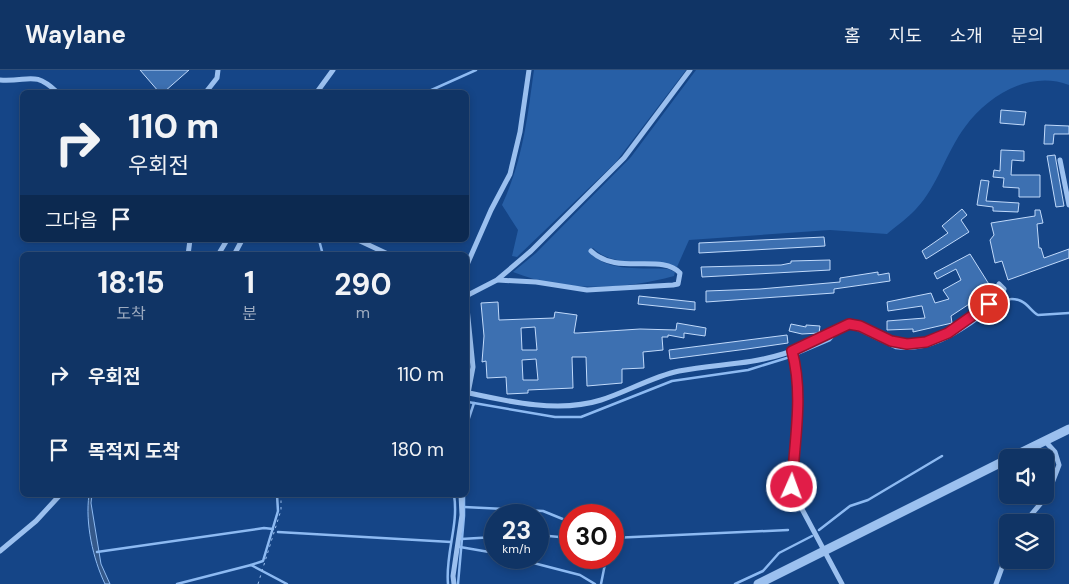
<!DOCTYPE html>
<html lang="ko">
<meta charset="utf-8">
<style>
body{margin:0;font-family:"DM Sans","Noto Sans KR",sans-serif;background:#193c6b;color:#f1f3f6;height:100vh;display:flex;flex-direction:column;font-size:19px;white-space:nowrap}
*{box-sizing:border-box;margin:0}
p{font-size:16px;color:#9caabf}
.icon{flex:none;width:28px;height:28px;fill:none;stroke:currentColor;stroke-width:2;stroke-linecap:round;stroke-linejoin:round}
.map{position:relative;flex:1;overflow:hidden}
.details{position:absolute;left:20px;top:182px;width:449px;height:245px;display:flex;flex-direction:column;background:#103465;border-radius:8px;box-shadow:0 2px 8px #0003,0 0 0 1px #304f79}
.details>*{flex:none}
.hud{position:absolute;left:20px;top:20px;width:449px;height:152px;border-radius:8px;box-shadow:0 2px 8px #0003,0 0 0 1px #304f79;background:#103465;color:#f1f3f6;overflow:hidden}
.buttons{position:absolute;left:999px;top:379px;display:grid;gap:10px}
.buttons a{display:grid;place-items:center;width:55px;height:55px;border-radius:8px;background:#103465;box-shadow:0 2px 8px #0003,0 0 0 1px #304f79;font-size:25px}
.speed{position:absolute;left:484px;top:434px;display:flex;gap:10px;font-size:25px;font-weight:700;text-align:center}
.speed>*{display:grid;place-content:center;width:65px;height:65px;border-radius:50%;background:#103465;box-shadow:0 2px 8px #0003,0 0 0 1px #304f79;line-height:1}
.speed small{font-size:12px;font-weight:400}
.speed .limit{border:8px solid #d22;background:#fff;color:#111}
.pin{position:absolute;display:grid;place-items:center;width:42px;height:42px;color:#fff;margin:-21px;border:2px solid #fff;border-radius:50%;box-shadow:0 1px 5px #0007}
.me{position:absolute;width:55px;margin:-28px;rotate:2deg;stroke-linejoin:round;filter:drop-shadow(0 0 4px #0008)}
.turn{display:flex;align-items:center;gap:18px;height:105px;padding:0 25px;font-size:22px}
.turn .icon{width:65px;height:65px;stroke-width:2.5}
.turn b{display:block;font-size:35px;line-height:42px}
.then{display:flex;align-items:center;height:48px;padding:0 25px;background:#0003;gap:10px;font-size:19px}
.eta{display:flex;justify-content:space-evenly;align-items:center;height:85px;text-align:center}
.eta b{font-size:30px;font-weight:700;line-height:35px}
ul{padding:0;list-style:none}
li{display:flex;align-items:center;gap:15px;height:75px;padding:0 25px}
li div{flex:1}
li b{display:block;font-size:19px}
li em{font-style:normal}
header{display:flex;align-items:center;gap:30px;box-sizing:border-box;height:70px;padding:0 25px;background:#103465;border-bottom:1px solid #304f79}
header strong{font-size:24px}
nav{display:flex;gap:28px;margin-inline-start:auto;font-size:18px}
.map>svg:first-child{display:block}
</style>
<header>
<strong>Waylane</strong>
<nav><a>홈</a><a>지도</a><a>소개</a><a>문의</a></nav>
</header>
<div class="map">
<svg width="1069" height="514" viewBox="0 0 1069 514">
<rect width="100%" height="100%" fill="#154587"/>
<g fill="#275fa6">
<path d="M534 0H686L616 92 517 187 512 186 518 160 502 135C523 89 527 50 534 0Z"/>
<path d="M696 0H1069V15C1030 0 988 25 965 57 946 82 938 116 916 139 908 148 896 156 887 164L830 160 689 170 677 197C648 186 616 200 593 178L589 181C605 203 643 197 668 199L675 202 674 206C623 220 563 222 513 202L536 183 631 87Z"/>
</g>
<path fill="#35598a" stroke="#8dbaf2" d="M89 425H92L91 433 101 494 110 514H105C93 489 85 453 89 425Z"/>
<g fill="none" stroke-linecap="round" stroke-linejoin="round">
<g stroke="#8dbaf2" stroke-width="2.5">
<path d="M427 22 476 0"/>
<path d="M319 170 323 185"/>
<path d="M846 257H852L896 278C911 280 927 277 941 271 951 267 962 260 971 254 985 245 1001 222 1021 231 1028 234 1032 242 1038 245L1069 243"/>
<path d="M468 332 555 347H581L672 311 748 300 790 287 830 270 839 260"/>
<path d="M466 357 474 333"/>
<path d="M464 437 543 441 570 452"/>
<path d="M819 460 850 436 868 430 942 386"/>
<path d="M278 462 451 472"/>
<path d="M538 465 570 468"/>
<path d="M612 468 788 460"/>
<path d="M461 469 495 467"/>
<path d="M460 477 495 483"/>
<path d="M97 482 264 458 273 459"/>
<path d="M514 488 580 505 595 514"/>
<path d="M251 495 263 491 278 441 277 425"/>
<path d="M177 514 251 495 287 514"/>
<path d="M448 514C445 484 459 455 454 425"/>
<path d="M458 514 464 446V425"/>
<path d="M601 514 605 494 603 488"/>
<path d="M735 514 763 501 779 483 812 466"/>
</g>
</g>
<g fill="#3d70b1" stroke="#c1dafb" fill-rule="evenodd">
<path d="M140 0H189L164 22H159Z"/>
<path d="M1001 40 1026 42 1024 55 1000 53Z"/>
<path d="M1045 55 1069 56V64H1054L1053 74H1044Z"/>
<path d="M1001 80 1024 81V91L1012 90 1011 105H1040V127H1019V118L1003 117 1004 108 993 107 994 100 1000 101Z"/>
<path d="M1055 85 1064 136 1056 137 1047 86Z"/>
<path d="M981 110 989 111 986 131 1019 133 1018 142 993 141V137L977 135Z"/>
<path d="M962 139 967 145 961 150 969 162 926 189 922 181 948 163 942 156Z"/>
<path d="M1035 140H1040L1043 153 1037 154 1039 178H1041L1044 188 1069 179V188L1008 210 1002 191 995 193 990 170 994 165 991 153 1035 146Z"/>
<path d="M824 167 825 176 699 183V173Z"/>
<path d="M970 184 992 219 951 246 952 253 913 262V259L887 260V251L925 248 922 236 888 241 887 232 931 223 935 233 949 229 943 220 961 210 956 199 937 209 934 203Z"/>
<path d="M830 190V200L702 207 701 197 781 195 791 193V191Z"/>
<path d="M878 202V205L889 203 890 211 834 219V223L706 232V221L760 219 840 212V208Z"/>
<path d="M639 226 695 232V240L638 234Z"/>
<path d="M498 232 499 250 554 248 555 242 577 245 574 263H578L640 259 676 260 677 253 706 258 705 266 684 263V268L668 265V267H662L663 280 643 282 644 298 622 299V313L587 316 586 287H572L573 318 528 320V323L507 324 506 307 487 308 486 291 482 292 484 266 481 233ZM535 257 537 280H522L521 258ZM536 289 538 310H523L522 290Z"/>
<path d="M791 254 806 257V255L820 256 819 263 802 264 789 261Z"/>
<path d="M787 265 788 273 747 279 670 289 669 280Z"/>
</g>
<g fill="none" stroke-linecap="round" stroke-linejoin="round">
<path stroke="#9bc0ef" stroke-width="1" stroke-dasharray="2.5 4" stroke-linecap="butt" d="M258 514 281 440V425"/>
<g stroke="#9bc0ef" stroke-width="5">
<path d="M0 10C30 12 33 0 57 22"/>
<path d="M206 22 217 8 218 0"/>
<path d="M317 22 333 0"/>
<path d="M1060 90 1069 135"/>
<path d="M358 170 390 185"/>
<path d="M188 185 190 170"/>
<path d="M218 185 227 170"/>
<path d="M234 185 242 170"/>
<path d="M466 197 491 140 510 104 520 62 529 0"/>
<path d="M498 210 536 212 587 220 673 215 678 214 680 203C661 183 617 206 591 181"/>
<path d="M466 226 497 210 531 181 624 88 690 0"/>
<path d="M466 228 473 297 466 334"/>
<path d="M792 281C803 326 794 371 792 417L795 426 842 514"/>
<path d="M469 323C510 332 560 343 601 330 627 322 651 307 679 301 714 294 748 295 783 284 807 277 826 263 849 254 865 256 876 266 892 271 935 285 973 247 1003 222L1004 219 999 214"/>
<path d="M1025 452 1047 426 1059 395 1055 382 1045 371"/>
<path d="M0 481 36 451 60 425"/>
<path d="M454 514 453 506 462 445 461 425"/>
<path d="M996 514 1008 481"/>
</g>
<g stroke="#9bc0ef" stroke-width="9">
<path d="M1010 388 1069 359"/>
<path d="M758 514 1008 389"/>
</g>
</g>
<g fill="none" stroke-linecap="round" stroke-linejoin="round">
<defs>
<path id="route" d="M792 417C794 372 804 325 792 281L849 254 860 256 891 271 907 274 926 272 948 263 989 234"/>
</defs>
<use href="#route" stroke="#92132f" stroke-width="12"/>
<use href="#route" stroke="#e11d48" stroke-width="9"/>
</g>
</svg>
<div class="buttons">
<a><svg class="icon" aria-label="sound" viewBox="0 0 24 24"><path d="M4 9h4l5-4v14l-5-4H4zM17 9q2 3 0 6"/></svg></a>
<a><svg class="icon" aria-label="layers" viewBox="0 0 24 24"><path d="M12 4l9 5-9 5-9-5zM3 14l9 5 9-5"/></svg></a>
</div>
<div class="speed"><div>23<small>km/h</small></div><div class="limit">30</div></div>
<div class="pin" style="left:989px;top:234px;background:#d93025"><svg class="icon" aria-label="arrive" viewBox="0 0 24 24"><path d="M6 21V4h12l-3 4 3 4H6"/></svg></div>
<svg class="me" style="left:792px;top:417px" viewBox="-20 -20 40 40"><circle r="17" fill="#e11d48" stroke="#fff" stroke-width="3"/><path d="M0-11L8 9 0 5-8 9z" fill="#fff"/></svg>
<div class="hud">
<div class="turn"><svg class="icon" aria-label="right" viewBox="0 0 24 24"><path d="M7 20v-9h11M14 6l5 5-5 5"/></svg><div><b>110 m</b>우회전</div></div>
<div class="then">그다음<svg class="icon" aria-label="arrive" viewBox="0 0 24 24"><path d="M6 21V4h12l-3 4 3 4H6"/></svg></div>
</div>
<section class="details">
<div class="eta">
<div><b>18:15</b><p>도착</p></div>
<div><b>1</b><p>분</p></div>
<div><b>290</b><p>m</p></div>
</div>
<ul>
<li><svg class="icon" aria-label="right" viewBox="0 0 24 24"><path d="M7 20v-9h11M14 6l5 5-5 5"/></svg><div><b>우회전</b></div><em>110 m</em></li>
<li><svg class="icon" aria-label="arrive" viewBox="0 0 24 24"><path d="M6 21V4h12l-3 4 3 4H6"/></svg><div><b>목적지 도착</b></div><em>180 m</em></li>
</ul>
</section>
</div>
